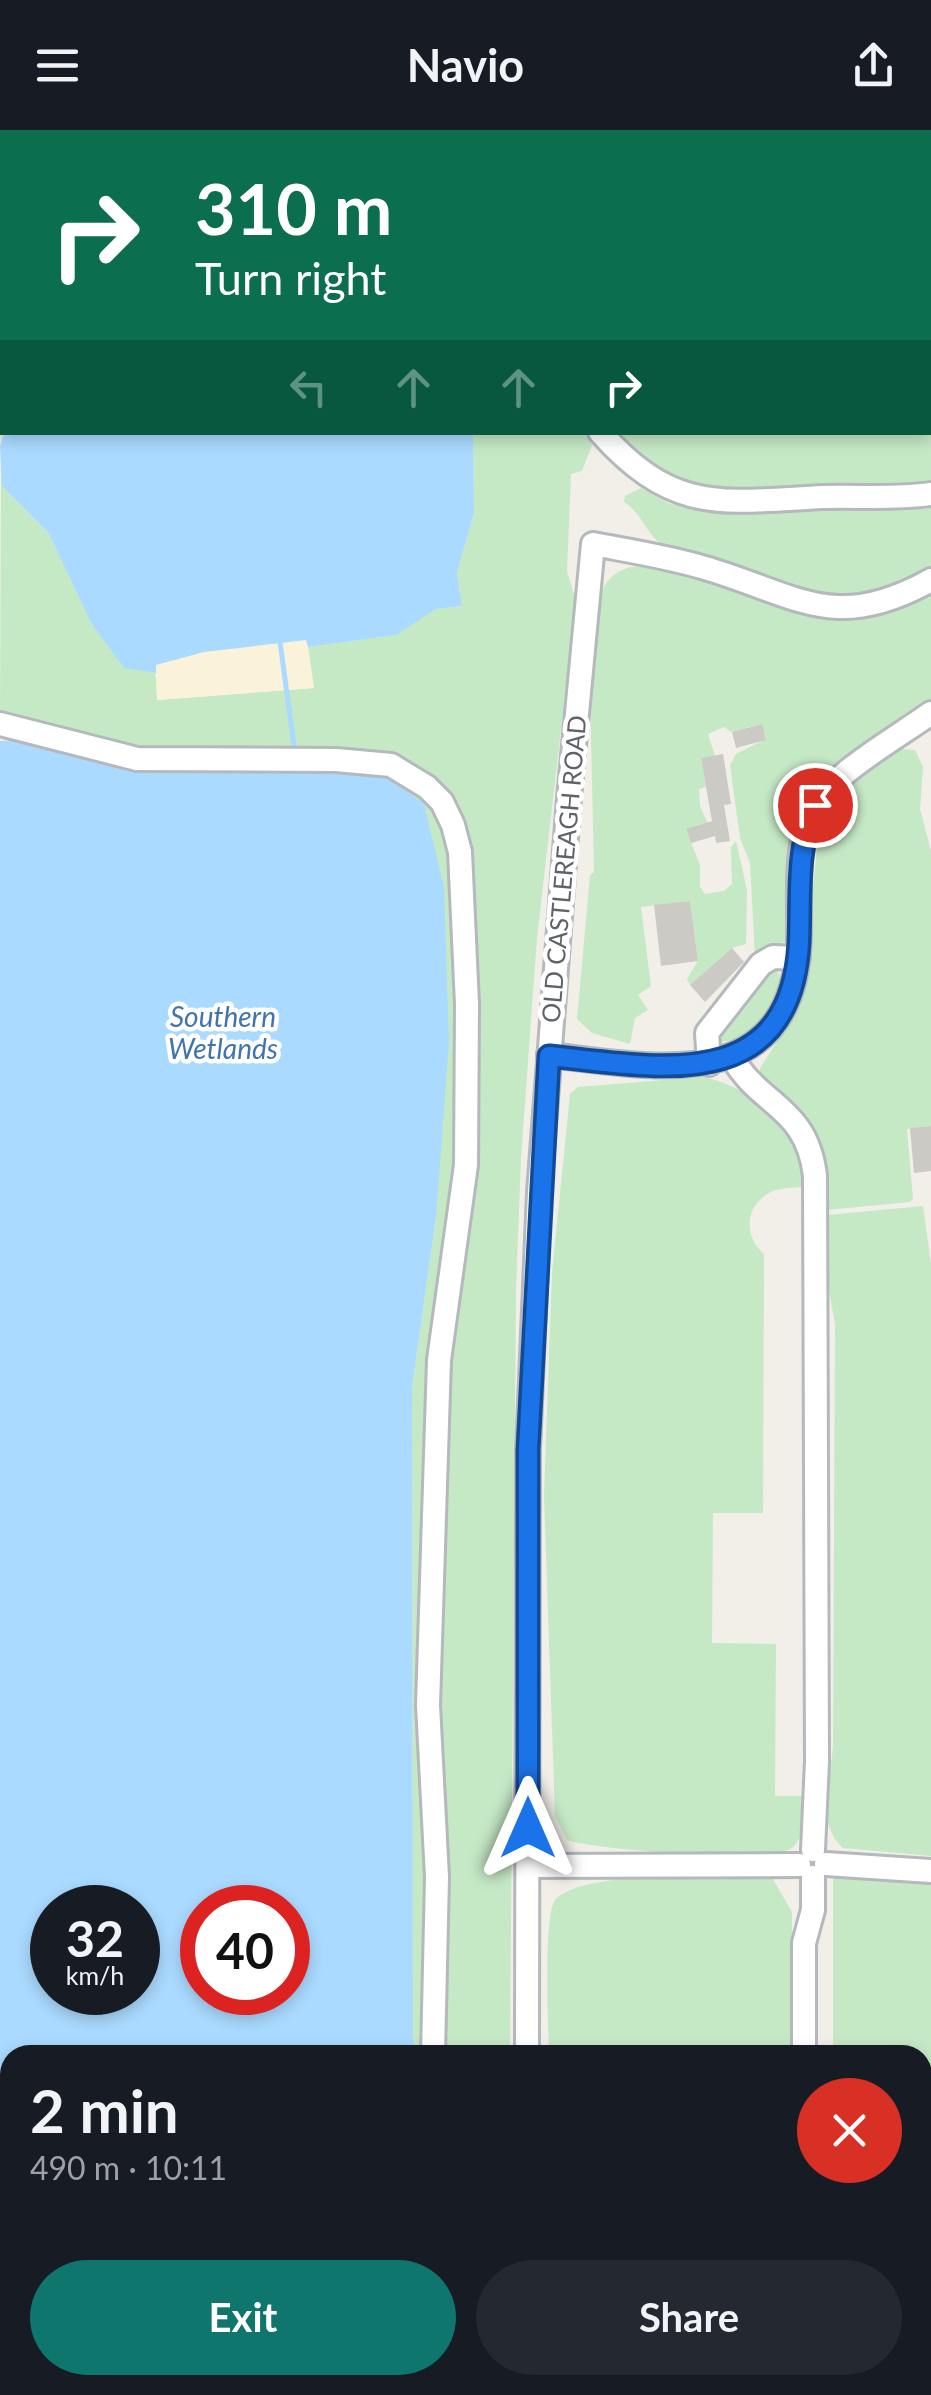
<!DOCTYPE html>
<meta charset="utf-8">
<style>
body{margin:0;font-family:Lato,sans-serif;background:#242831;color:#f1f3f6;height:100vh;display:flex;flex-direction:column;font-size:38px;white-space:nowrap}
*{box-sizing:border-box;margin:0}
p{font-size:32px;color:#9ea1a6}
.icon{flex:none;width:55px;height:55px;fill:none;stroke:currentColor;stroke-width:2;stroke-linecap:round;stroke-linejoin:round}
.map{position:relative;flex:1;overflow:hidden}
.details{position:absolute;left:0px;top:1915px;width:932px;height:350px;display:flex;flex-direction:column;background:#171b24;border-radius:30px 30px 0 0;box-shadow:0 5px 15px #0003}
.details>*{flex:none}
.guide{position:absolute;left:0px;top:0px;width:932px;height:305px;box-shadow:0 5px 15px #0003;background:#0b6e4f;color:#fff;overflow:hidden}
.speed{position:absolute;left:30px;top:1755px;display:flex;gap:20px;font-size:50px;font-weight:700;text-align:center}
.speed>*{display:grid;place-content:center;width:130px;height:130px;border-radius:50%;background:#171b24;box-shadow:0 5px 15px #0003;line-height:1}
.speed small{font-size:25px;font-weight:400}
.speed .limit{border:15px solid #d22;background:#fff;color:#111}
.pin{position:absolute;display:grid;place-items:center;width:85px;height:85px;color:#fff;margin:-42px;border:5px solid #fff;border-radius:50%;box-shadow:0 2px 10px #0007}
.me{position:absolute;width:110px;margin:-55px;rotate:0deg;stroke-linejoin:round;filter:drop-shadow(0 0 8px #0008)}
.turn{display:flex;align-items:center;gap:35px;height:210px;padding:0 30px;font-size:45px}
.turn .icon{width:130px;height:130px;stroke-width:2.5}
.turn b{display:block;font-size:70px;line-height:85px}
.lanes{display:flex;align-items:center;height:95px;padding:0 30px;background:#0003;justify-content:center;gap:50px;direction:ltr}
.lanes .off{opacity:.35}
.round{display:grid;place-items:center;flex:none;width:105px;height:105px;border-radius:52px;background:#242831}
.head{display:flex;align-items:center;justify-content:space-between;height:170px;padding:0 30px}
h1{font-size:60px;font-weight:700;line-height:75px}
.cta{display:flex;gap:20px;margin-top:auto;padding:20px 30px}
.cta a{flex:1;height:115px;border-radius:60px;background:#0f766e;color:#fff;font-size:40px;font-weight:700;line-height:115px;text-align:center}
.cta a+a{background:#242831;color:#f1f3f6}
header{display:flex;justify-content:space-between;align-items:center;height:130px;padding:0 30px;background:#171b24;font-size:45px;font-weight:700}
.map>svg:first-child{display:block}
</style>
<header><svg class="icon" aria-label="menu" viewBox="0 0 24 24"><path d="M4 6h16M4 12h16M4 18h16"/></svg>Navio<svg class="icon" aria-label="share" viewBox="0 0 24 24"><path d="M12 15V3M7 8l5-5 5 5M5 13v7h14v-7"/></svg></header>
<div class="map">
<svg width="931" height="2265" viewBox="0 0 931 2265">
<rect width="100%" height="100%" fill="#f1efe8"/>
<g fill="#c5e8c5">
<path d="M931 43V358L714 365 652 338 612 303 930 302Z"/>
<path d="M2 142V356L49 404 91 493 124 537 156 543 158 570 314 558 308 517 395 505 436 479 462 476 457 443 474 383 473 303H585L592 315 582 341 571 344 567 441 575 468 572 496 594 507C596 492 596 475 602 461 633 393 761 484 809 483 843 483 896 466 931 459V571L818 654 789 804 781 816 755 827 750 733 740 708 730 635 736 624 766 609 761 594 731 602 724 597 708 604 715 626 701 628 706 657 699 659 700 676 713 705 706 709 701 694 686 700 700 735V757L705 764 724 761 732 754 731 717 736 711 747 760 746 814 732 818 690 855 687 849 698 831 690 771 641 777 651 856 638 865 648 880 635 888 630 914 592 903 577 889 590 745 594 742 590 560 566 556 537 808 521 1028 516 1160 510 1925H443L448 1767 438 1576 441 1296 456 1153 466 725 421 643 141 625 0 589Z"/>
<path d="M641 358 668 373 692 379 931 368V440L883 462 827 468 664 416C646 405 643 384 624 372L625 366Z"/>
<path d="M902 619 915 620 923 637 920 679 931 721V996L907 999 913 1069 910 1072 827 1080C829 1038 817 1002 789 972 780 962 769 955 760 945V938L801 874 820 689 861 646Z"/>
<path d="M368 637C424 652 440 677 455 731L459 1044 442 1151 430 1925H413L412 1257 436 1087Z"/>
<path d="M770 838H777L781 852 763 892 748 901V906L717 913 715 905Z"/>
<path d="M701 947C741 951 828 1009 801 1057 790 1058 778 1058 769 1063 744 1077 744 1107 764 1124L763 1383H713L712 1513 776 1514 775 1666H803C802 1683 806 1707 792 1718 773 1733 594 1720 567 1710L555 1686 544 1366 552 1143 570 964 578 957Z"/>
<path d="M923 1076 931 1134V1726L843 1718C814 1691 831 1651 833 1616L835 1194 827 1149V1085Z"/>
<path d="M770 1744 792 1782V1925H549C548 1899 544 1789 554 1772 572 1740 731 1745 770 1744Z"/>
<path d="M833 1746 931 1754V2265H843V2255H922V1925H846V1916L833 1915Z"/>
<path d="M0 2131 10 2133V2255L0 2265Z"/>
<path d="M228 2255H507V2265H243Z"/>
<rect x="543" y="2255" width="248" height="10"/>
</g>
<path fill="#fbf3d9" d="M307 510 314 558 157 570 155 535 204 522Z"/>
<g fill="#aadaff" fill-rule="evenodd">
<path d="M4 303H473L474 383 457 443 462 476 436 479 396 505 308 517 306 510 204 522 156 535V543L124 538 91 493 49 404 2 356 0 316Z"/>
<path d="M42 610 387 645 424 674 444 758 449 912 436 1087 412 1257 413 1925H10V2133L0 2131V611ZM52 1778H138V1862H52ZM202 1778H288V1862H202Z"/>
<path d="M0 2250H10V2255H351L368 2265H0Z"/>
</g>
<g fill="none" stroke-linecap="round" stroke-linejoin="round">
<g stroke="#aadaff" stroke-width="5">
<path d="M315 0V2"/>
<path d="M280 512 295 623"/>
</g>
</g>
<g fill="#cccac5">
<path d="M762 594 766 610 736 618 732 602Z"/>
<path d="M723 624 731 674 724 675 730 711 716 713 715 706 691 713 686 699 712 691 701 628Z"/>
<path d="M690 771 698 831 661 836 654 775Z"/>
<path d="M732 818 744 832 705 872 690 855Z"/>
<path d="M931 996V1041L914 1043 910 998Z"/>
</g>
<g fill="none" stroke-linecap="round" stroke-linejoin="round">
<defs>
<g id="minor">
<path d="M527 0 528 2"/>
<path d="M235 2 239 0"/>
<path d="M0 127 2 125"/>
<path d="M600 302C674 385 722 372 823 367 860 366 895 369 931 364"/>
<path d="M0 594 137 629 336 630 391 635 427 657 442 672 453 695 460 722 467 874 466 1035 439 1230 428 1575 437 1747 433 1925"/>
<path d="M549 925C659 938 794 966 799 808 800 767 794 718 813 679 831 644 898 607 931 583"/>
<path d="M732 927C760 977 807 976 815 1046L817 1631 813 1720"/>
<path d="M709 934 707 903 761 834 773 827 798 828"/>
<path d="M826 1734 931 1741"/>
<path d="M529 1736 799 1735"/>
<path d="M527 1925 528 1320 539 1062 569 668 593 414C630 421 669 427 705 438 797 465 834 504 931 450"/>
<path d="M804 1925V1813L813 1780V1747"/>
<path d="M431 2255 432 2265"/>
<path d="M805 2255V2265"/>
<path d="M523 2265V2255"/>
</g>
</defs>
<use href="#minor" stroke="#b5b8bc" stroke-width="28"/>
<use href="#minor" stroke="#fff" stroke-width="22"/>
</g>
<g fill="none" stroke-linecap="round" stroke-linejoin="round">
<defs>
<path id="route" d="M528 1698V1320L549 926C657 937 790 967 799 813 801 766 796 719 815 675"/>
</defs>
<use href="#route" stroke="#114b97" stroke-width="25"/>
<use href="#route" stroke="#1a73e8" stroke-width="18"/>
</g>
<g text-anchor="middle" stroke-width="9" stroke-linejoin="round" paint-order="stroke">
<g font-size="25" fill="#5f6368" stroke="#fff">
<text transform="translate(564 739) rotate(-85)" y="9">OLD CASTLEREAGH ROAD</text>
</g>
<g font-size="28" font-style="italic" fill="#4174aa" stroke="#fff">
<text x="223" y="897">Southern<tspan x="223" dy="32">Wetlands</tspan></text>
</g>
</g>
</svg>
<div class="speed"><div>32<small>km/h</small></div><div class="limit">40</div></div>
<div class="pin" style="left:815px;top:675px;background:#d93025"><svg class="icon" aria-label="arrive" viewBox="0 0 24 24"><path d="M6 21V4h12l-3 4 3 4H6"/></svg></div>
<svg class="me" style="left:528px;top:1698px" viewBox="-20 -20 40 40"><path d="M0-17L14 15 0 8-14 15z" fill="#1a73e8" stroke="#fff" stroke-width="4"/></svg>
<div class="guide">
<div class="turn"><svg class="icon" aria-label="right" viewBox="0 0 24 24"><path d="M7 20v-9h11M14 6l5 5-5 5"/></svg><div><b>310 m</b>Turn right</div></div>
<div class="lanes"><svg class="icon off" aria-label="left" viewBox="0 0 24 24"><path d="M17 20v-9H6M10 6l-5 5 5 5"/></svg><svg class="icon off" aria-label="ahead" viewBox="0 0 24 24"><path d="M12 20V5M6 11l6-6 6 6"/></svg><svg class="icon off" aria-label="ahead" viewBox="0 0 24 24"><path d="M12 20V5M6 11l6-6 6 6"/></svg><svg class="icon" aria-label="right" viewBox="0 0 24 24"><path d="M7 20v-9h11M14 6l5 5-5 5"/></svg></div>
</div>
<section class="details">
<div class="head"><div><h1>2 min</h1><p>490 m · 10:11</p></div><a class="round" style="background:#d93025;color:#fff"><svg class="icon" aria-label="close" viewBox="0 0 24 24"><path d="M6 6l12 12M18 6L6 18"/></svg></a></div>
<div class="cta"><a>Exit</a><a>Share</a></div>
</section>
</div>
